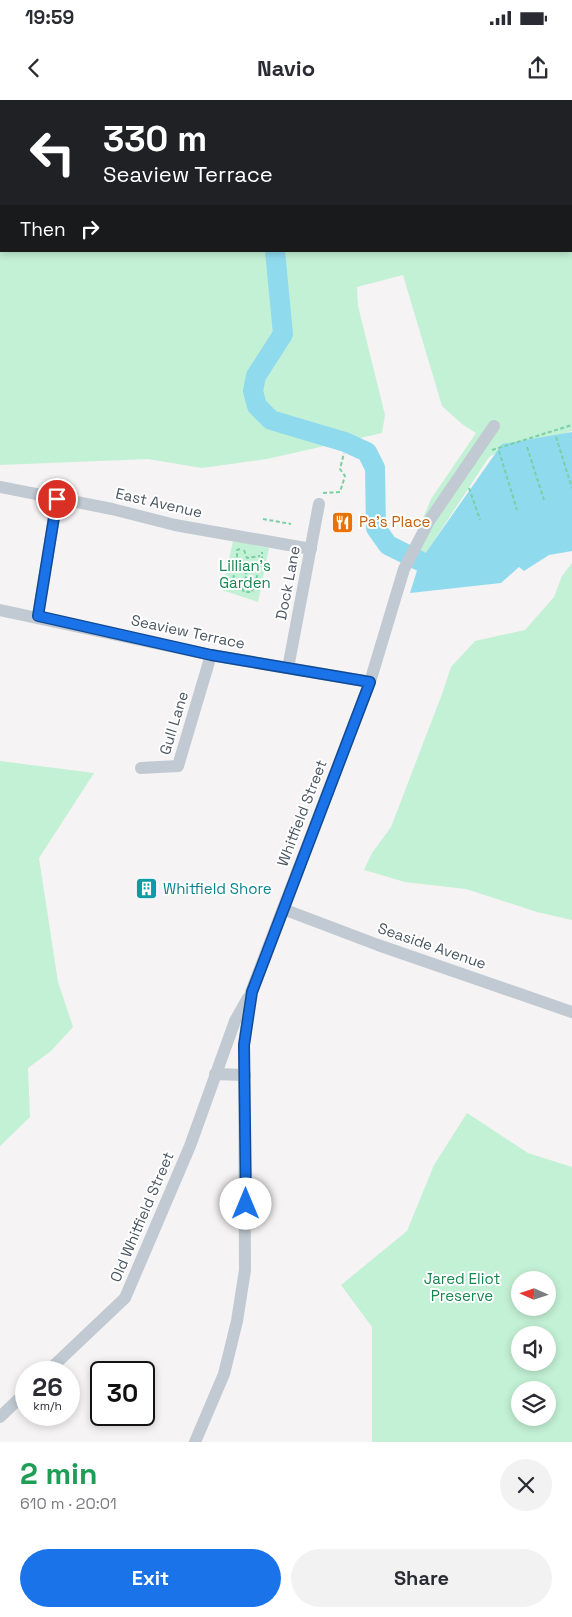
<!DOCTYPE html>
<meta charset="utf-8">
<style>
body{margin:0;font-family:"Space Grotesk",sans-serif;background:#f2f2f3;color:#2b2b33;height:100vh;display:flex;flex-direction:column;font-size:19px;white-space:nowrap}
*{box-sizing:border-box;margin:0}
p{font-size:16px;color:#7c7c81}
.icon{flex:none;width:28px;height:28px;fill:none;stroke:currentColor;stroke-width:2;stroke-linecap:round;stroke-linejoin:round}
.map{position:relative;height:1342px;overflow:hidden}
.details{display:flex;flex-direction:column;background:#fff;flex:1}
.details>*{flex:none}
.hud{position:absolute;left:0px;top:0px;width:572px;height:152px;box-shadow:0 2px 8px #0003;background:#202124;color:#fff;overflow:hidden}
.needle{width:32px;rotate:273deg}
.tools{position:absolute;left:511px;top:1171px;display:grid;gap:10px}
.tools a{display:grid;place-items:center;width:45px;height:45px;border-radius:50%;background:#fff;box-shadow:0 2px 8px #0003;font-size:25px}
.speed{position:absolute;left:15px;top:1261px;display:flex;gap:10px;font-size:25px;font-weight:700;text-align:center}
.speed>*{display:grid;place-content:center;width:65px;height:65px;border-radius:50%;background:#fff;box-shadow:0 2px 8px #0003;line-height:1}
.speed small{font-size:12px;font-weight:400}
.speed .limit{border:2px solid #111;border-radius:8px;background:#fff;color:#111}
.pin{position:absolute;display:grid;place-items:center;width:42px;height:42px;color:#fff;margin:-21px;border:2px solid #fff;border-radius:50%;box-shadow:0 1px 5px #0007}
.me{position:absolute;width:55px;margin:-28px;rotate:0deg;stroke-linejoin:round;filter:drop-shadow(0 0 4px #0008)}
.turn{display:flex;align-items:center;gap:18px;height:105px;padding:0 20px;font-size:22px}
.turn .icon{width:65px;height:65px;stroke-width:2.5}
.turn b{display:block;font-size:35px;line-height:42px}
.then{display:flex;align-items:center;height:48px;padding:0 20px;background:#0003;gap:10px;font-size:19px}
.round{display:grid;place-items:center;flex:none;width:52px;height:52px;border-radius:26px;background:#f2f2f3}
.headline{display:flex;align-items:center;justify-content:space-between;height:85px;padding:0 20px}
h1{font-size:30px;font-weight:600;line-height:38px;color:#1e9e55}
.button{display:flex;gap:10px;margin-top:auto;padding:10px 20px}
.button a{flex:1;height:58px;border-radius:30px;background:#1a73e8;color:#fff;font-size:20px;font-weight:600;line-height:58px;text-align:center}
.button a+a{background:#f2f2f3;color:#2b2b33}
.status{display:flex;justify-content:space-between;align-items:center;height:35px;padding:0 25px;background:#fff;direction:ltr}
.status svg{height:14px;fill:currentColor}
header{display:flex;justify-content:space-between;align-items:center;height:65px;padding:0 20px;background:#fff;font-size:22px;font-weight:600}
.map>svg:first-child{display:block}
</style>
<div class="status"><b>19:59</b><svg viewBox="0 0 49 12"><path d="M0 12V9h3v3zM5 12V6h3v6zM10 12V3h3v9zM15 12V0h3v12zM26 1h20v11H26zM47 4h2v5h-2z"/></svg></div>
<header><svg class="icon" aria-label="back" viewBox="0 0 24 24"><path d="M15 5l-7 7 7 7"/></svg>Navio<svg class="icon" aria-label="share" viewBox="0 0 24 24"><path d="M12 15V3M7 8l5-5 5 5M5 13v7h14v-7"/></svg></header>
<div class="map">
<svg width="572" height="1342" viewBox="0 0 572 1342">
<rect width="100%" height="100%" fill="#f5f3f3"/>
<g fill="#c3f1d5" fill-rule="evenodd">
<path d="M0 0H541L1 1V151H571L572 136V331L527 347 499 351 489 357 426 453 412 445 431 399 476 333 462 324 442 306 403 175 357 187 358 206 385 315 382 333 267 359 202 368 148 359 0 365Z"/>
<path d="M233 441 269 448 258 502 222 490Z"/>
<path d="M572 463V820L537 812 466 789 405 782 364 770 372 753 391 727 442 594 451 567 475 541 525 530 554 497 562 476Z"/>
<path d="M0 661 94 673 39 758 58 882 73 927 51 951 28 968 30 1017 0 1046Z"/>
<path d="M467 1013 528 1053 572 1067V1342H372V1227L341 1185 407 1131 434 1065ZM520 1180H548V1208H520ZM520 1235H548V1262H520ZM520 1290H548V1318H520Z"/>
</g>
<g fill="#90daee">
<path d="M541 0H572V111L571 1Z"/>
<path d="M572 332V451L549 455 524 471 519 467 501 483 410 493 420 461 502 344Z"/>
</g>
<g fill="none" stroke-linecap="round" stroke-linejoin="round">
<g stroke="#90daee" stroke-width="20">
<path d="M0 60 1 59"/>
<path d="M275 151 283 234 256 276 253 291 257 306 271 320 345 342 367 352 375 368 376 428 388 445 420 461"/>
</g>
<g stroke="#7ad0a6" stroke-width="2" stroke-dasharray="4 2.5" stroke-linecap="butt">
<path d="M571 94 572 93"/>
<path d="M556 337 572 388"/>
<path d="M527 347 544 400"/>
<path d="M492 350 572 325"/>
<path d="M499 351 517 410"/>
<path d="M469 388 480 420"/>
<path d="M323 393 340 392 345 376 340 369 344 353"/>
<path d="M263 419 291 424"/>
<path d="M240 449 237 450V458L247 475 241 486"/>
<path d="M244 450 247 458 260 456"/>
<path d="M240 464 234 473 233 484 241 486 244 492H252L262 461V452"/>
</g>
<g stroke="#c1cad2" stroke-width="12">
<path d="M0 387 112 409 175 425 311 449"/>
<path d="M0 510 211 555 370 582"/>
<path d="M38 516 57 399"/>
<path d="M288 568 319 404"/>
<path d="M141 668 178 666 211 555"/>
<path d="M283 809 378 845 572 912"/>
<path d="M215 974 245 975"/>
<path d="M47 1272 125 1198 190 1046 235 921 248 898"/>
<path d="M0 1317 26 1292"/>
<path d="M195 1342 224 1274 237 1221 245 1170 244 945 251 892 370 582 404 469 429 421 494 326"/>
</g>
</g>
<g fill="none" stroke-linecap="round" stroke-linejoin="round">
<defs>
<path id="route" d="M57 399 38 516 211 555 370 582 252 892 244 945 246 1104"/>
</defs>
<use href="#route" stroke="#114b97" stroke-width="12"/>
<use href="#route" stroke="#1a73e8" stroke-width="9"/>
</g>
<defs>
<symbol id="restaurant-square" viewBox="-11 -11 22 22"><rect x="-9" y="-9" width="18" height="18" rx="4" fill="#e8710a" stroke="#fff"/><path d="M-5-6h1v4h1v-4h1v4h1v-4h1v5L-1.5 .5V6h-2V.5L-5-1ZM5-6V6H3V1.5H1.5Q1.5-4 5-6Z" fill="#fff"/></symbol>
<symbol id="building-square" viewBox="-11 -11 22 22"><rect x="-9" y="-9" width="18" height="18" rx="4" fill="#0f9aa8" stroke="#fff"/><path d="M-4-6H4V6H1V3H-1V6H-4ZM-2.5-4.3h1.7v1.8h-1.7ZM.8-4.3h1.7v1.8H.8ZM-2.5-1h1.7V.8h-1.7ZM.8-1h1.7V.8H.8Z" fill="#fff"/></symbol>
</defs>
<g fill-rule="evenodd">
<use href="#restaurant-square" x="330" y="410" width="25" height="25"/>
<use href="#building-square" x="134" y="776" width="25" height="25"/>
</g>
<g text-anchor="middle" stroke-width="4" stroke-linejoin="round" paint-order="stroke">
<g font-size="15" fill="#4a5661" stroke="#fff">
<text transform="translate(159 403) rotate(13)" y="5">East Avenue</text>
<text transform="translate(288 483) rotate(-79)" y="5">Dock Lane</text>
<text transform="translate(188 532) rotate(12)" y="5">Seaview Terrace</text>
<text transform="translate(174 623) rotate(-73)" y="5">Gull Lane</text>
<text transform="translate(302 713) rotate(-69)" y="5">Whitfield Street</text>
<text transform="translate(432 846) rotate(19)" y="5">Seaside Avenue</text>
<text transform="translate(142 1117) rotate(-67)" y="5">Old Whitfield Street</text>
</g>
<g font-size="15" fill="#c56008" stroke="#fff" text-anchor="start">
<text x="359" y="427">Pa's Place</text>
</g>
<g font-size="15" fill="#17864f" stroke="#fff">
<text x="245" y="471">Lillian's<tspan x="245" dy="17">Garden</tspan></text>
<text x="462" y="1184">Jared Eliot<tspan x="462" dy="17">Preserve</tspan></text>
</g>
<g font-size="15" fill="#0d838f" stroke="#fff" text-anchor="start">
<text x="163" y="794">Whitfield Shore</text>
</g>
</g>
</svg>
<div class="tools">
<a><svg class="needle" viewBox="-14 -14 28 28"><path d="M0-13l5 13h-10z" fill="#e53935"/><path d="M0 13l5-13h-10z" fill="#7c7c81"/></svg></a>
<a><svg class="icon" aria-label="sound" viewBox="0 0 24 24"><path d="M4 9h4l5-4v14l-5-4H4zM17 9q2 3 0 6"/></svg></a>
<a><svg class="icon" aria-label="layers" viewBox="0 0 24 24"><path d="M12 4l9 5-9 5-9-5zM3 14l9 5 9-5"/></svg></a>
</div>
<div class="speed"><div>26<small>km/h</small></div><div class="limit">30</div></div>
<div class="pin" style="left:57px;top:399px;background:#d93025"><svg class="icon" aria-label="arrive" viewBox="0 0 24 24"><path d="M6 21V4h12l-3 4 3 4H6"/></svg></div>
<svg class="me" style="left:246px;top:1104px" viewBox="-20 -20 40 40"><circle r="19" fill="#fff"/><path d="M0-13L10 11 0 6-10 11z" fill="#1a73e8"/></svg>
<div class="hud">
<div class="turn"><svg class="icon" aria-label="left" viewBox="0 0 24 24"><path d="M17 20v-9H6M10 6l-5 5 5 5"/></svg><div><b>330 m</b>Seaview Terrace</div></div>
<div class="then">Then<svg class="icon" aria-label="right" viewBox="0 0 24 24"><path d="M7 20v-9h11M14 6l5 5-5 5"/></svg></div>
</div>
</div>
<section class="details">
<div class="headline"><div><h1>2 min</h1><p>610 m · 20:01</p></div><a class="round"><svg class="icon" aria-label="close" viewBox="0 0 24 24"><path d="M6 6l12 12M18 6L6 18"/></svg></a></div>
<div class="button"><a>Exit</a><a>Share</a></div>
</section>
